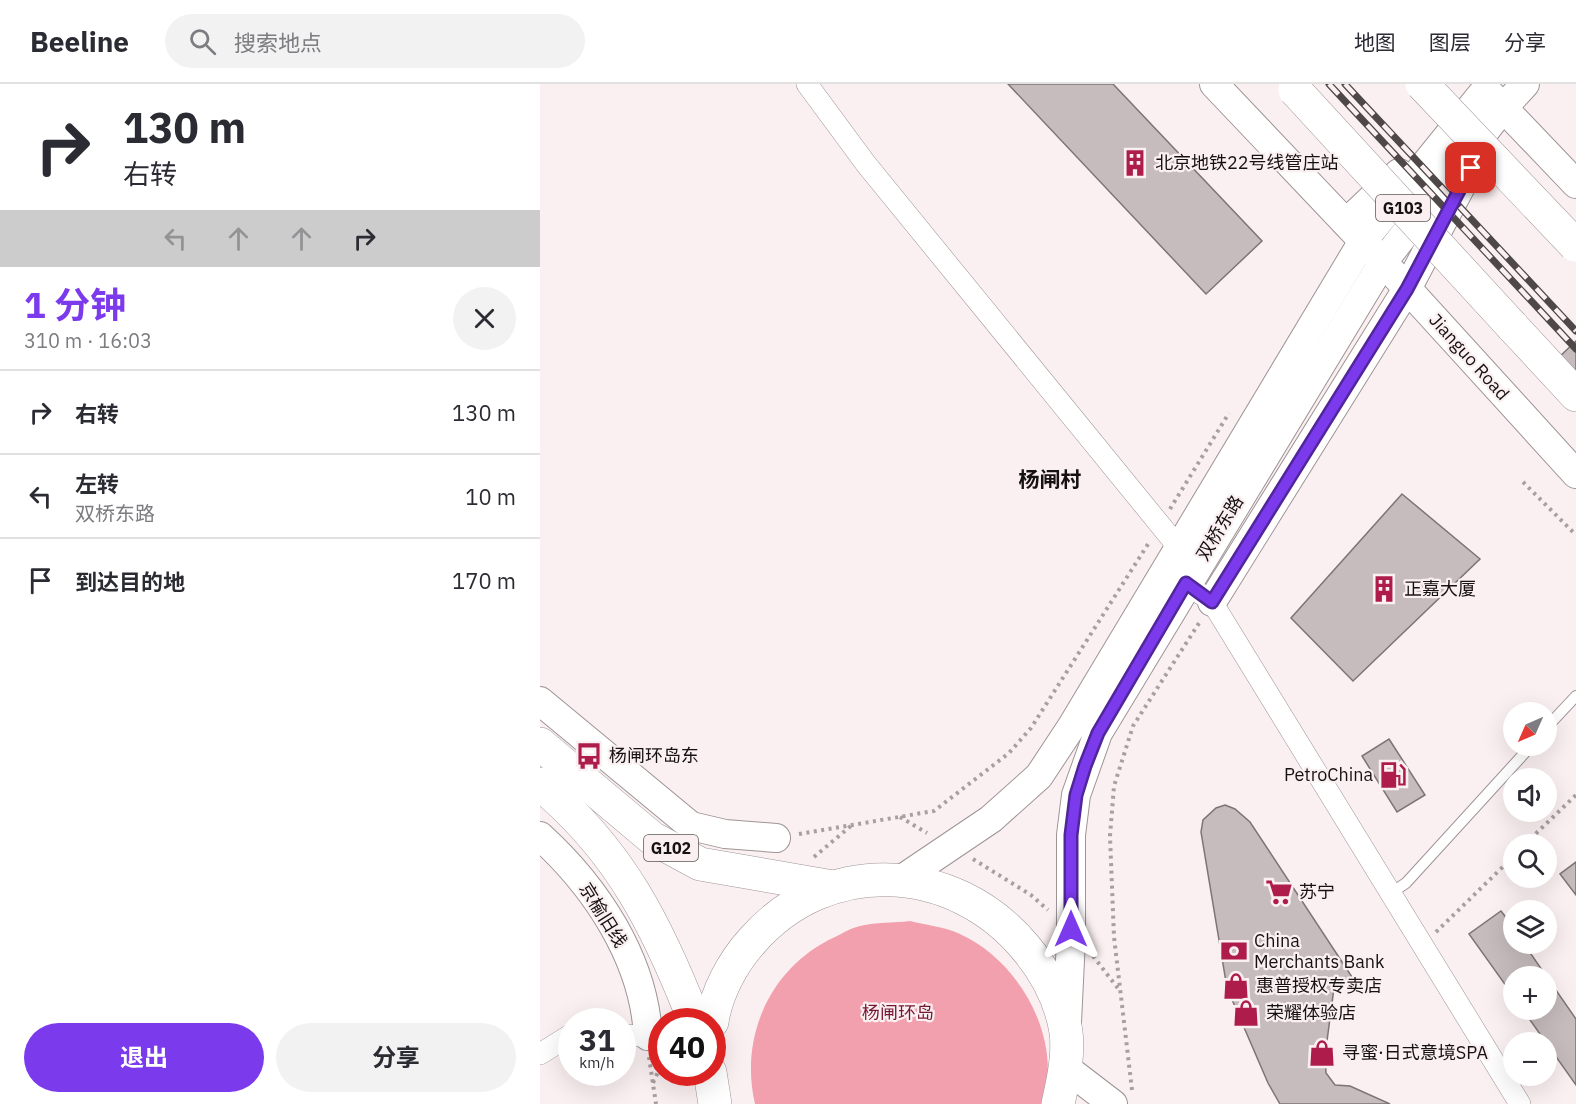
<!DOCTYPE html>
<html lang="zh">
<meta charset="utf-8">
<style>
body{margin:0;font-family:"IBM Plex Sans","Noto Sans SC",sans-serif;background:#f2f2f3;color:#2b2b33;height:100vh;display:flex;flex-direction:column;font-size:22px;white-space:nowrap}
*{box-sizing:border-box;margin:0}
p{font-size:20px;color:#7c7c81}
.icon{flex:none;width:33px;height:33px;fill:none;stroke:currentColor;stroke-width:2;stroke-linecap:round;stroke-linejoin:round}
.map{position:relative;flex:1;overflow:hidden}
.panel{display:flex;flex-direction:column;background:#fff;width:540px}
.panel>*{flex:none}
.hud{background:#fff;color:#2b2b33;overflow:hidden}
.needle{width:39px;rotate:225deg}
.fabs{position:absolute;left:963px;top:618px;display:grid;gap:12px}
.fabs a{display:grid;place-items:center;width:54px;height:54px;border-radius:50%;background:#fff;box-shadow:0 6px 24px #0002;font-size:30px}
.speed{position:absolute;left:18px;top:924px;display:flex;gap:12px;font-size:30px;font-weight:700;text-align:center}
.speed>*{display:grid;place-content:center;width:78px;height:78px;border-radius:50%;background:#fff;box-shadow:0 6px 24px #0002;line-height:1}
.speed small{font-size:15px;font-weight:400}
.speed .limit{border:9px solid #d22;background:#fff;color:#111}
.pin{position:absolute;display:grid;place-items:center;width:51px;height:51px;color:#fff;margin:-26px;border-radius:12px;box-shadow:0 3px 9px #0006}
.me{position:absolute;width:66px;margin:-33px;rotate:0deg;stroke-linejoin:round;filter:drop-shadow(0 0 4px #0008)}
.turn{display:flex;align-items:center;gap:21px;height:126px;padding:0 24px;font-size:27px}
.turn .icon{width:78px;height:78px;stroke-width:2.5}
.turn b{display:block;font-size:42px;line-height:51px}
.lanes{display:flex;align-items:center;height:57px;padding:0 24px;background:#0003;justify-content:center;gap:30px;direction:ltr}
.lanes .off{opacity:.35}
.round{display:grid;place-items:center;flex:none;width:63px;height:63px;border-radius:32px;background:#f2f2f3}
.headline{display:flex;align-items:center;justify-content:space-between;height:102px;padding:0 24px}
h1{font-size:36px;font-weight:700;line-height:45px;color:#7c3aed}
.action{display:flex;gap:12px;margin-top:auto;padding:12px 24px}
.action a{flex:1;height:69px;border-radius:36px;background:#7c3aed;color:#fff;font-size:24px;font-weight:700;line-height:69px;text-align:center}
.action a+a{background:#f2f2f3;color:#2b2b33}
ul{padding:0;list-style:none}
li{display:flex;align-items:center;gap:18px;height:84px;padding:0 24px;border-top:2px solid #e1e1e2}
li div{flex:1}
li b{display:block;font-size:22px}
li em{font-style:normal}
header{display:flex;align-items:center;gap:36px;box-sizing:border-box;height:84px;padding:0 30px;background:#fff;border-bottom:2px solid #e1e1e2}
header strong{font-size:28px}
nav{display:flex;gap:33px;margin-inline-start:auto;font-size:21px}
.search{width:420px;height:54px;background:#f2f2f3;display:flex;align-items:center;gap:15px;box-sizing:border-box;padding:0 21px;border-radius:33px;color:#7c7c81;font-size:22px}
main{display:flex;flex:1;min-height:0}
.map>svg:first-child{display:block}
</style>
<header>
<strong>Beeline</strong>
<div class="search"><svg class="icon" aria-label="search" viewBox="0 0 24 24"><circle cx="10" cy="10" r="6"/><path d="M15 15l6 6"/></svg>搜索地点</div>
<nav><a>地图</a><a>图层</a><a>分享</a></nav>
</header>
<main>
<section class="panel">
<div class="hud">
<div class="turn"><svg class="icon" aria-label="right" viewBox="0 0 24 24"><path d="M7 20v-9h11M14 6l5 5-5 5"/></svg><div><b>130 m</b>右转</div></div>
<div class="lanes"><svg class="icon off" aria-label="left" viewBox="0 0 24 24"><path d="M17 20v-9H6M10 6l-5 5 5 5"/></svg><svg class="icon off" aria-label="ahead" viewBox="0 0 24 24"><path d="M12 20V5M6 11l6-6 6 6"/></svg><svg class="icon off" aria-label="ahead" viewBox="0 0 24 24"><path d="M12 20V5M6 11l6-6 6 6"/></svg><svg class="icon" aria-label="right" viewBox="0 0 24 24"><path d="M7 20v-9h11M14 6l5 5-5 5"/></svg></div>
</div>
<div class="headline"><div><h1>1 分钟</h1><p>310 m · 16:03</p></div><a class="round"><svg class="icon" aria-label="close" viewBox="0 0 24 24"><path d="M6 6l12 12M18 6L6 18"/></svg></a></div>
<ul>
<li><svg class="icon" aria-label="right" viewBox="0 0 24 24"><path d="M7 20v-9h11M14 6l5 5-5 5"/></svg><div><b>右转</b></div><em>130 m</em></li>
<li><svg class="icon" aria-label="left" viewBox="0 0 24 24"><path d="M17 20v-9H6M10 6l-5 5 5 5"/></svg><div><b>左转</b><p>双桥东路</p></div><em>10 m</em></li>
<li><svg class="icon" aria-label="arrive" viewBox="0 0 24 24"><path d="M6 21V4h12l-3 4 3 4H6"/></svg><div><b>到达目的地</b></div><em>170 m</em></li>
</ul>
<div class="action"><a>退出</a><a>分享</a></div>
</section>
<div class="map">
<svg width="1036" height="1020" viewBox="0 0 1036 1020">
<rect width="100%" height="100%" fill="#fbf0f1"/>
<path fill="#f2a0ad" d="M370 837C386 841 405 843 420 850 480 877 523 955 503 1020H215C199 952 231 882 295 853 303 849 311 844 320 842 336 838 354 839 370 837Z"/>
<g fill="#c6bbbd" stroke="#7d7475" stroke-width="1.5">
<path d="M468 0H573L722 157 666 210Z"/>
<path d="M1036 257V295L1017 275Z"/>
<path d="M862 410 940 475 813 597 751 534Z"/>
<path d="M849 655 885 711 857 728 822 672Z"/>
<path d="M685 721 695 725 710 738 812 893 794 904 785 972 786 989 795 1001 810 1002 850 1020H740L728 999 687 904 661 748 663 736 676 724Z"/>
<path d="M1036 778V811L1020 790Z"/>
<path d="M961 827 974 844V860H984L1036 935V1001L983 926H1006V892H974V913L929 850Z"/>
</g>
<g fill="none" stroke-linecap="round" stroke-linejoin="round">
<defs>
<g id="lane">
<path d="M1006 644 1036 612"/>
<path d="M851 809 866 799 991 662"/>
</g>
<g id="street">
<path d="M267 0 326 80 639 464"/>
<path d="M661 510 672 518 980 1020"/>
<path d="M82 951 108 952 122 956"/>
<path d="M0 970 32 950"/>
</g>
<g id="secondary">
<path d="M674 0 843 178 1036 390"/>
<path d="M950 10 1036 100"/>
<path d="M806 139 859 89"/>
<path d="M672 518 867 205 928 89"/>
<path d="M0 617 151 742 185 750 236 754"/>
<path d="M0 752C56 803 104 875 108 952"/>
<path d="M362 795 451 735 499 692 532 642 823 157 946 5"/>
<path d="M527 938 531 856V751L536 711 558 649 843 178 963 24 985 0"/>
<path d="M526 984 573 1020"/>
</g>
<g id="highway">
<path d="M972 242 1036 311"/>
<path d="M0 660 112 754 160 780 293 803"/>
<path d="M0 700C80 766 118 843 155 938"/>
<path d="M172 938C176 909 193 878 212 857 287 771 414 778 485 863 506 888 521 916 526 948 529 972 523 997 518 1020"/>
<path d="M170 988 175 1020"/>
</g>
</defs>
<use href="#lane" stroke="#9e9495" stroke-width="12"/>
<use href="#street" stroke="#9e9495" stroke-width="22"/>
<use href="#secondary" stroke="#9e9495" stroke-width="30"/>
<use href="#highway" stroke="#9e9495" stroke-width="34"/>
<g stroke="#a79fa0" stroke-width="4" stroke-dasharray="3 4.5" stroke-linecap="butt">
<path d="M983 398 1036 451"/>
<path d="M630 425 689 329"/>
<path d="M360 733 387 749"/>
<path d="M259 750 394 727 469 669 491 644 610 457"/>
<path d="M985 760 1036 711"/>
<path d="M274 773 312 741"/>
<path d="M433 775 491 811 508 826"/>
<path d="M896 848 974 772"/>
<path d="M553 872 580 907"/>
<path d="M109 973 116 1020"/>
<path d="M113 999 122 979"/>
<path d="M592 1006 574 853 570 752 574 702 593 642 661 536"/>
</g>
<use href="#lane" stroke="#fff" stroke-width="10"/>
<use href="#street" stroke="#fff" stroke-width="21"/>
<use href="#secondary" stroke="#fff" stroke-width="28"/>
<use href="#highway" stroke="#fff" stroke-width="33"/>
<defs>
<g id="rail">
<path d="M789 0 1036 265"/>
<path d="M805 0 1036 247"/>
</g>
</defs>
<use href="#rail" stroke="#4e4849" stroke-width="7"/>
<use href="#rail" stroke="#fbf0f1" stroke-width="4.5" stroke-dasharray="14" stroke-linecap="butt"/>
<defs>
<g id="highway-bridge">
<path d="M882 0 1035 161"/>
<path d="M755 6 972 242"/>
</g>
</defs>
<use href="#highway-bridge" stroke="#9e9495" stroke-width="34" stroke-linecap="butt"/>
<use href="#highway-bridge" stroke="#fff" stroke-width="33"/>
</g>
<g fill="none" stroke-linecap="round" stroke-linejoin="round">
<defs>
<path id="route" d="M531 845V751L536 711 545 682 558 649 646 499 672 518 867 205 931 84"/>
</defs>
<use href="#route" stroke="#51269a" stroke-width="15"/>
<use href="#route" stroke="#7c3aed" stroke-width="10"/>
</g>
<defs>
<symbol id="building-bare" viewBox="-9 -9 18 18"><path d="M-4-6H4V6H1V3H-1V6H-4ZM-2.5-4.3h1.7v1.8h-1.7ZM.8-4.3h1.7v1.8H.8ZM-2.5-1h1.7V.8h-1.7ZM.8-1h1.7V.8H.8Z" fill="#ae1c4c" stroke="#fbf0f1" stroke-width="2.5" paint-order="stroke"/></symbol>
<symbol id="bus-bare" viewBox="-9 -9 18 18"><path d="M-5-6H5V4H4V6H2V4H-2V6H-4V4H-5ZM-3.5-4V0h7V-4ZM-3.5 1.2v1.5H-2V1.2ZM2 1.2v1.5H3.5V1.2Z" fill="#ae1c4c" stroke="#fbf0f1" stroke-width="2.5" paint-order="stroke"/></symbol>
<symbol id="fuel-bare" viewBox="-9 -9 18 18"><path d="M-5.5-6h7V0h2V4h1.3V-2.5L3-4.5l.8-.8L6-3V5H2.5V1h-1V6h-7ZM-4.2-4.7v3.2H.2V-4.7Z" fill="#ae1c4c" stroke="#fbf0f1" stroke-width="2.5" paint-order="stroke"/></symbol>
<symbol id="supermarket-bare" viewBox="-9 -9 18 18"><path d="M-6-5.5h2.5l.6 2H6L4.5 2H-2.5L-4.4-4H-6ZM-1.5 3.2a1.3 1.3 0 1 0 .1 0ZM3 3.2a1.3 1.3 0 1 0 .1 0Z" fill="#ae1c4c" stroke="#fbf0f1" stroke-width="2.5" paint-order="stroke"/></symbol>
<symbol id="bank-bare" viewBox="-9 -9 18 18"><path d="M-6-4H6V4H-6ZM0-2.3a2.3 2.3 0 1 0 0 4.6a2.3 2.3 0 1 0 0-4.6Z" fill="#ae1c4c" stroke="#fbf0f1" stroke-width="2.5" paint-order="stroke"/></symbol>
<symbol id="shop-bare" viewBox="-9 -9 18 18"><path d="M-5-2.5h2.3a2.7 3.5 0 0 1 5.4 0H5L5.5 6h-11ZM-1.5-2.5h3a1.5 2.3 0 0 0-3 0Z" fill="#ae1c4c" stroke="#fbf0f1" stroke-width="2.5" paint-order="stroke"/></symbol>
</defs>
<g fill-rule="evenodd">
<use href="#building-bare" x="576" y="60" width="38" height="38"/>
<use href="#building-bare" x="825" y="486" width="38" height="38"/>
<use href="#bus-bare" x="30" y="653" width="38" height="38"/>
<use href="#fuel-bare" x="834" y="672" width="38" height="38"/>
<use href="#supermarket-bare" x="720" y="789" width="38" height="38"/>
<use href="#bank-bare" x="675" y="848" width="38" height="38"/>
<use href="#shop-bare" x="677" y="883" width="38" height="38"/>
<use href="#shop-bare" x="687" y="910" width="38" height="38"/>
<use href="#shop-bare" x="763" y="950" width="38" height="38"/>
</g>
<g text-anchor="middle" stroke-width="4.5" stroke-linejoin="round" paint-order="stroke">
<g fill="#fbf0f1" stroke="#5b5556" stroke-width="1.5">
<rect x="836" y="111" width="54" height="26" rx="4.5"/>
<rect x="104" y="751" width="54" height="26" rx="4.5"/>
</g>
<g font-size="16" font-weight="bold" fill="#161213">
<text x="863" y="130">G103</text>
<text x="131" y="770">G102</text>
</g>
<g font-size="18" fill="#161213" stroke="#fbf0f1" text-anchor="start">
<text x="615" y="85">北京地铁22号线管庄站</text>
<text x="864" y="511">正嘉大厦</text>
<text x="69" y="678">杨闸环岛东</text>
<text x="833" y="697" text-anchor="end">PetroChina</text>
<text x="759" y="814">苏宁</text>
<text x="714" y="863">China<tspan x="714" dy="21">Merchants Bank</tspan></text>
<text x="716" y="908">惠普授权专卖店</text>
<text x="726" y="935">荣耀体验店</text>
<text x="802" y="975">寻蜜·日式意境SPA</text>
</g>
<g font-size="18" fill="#161213" stroke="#fbf0f1">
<text transform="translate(929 273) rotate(48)" y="6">Jianguo Road</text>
<text transform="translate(680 444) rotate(-59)" y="6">双桥东路</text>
<text transform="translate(63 831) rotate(58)" y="6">京榆旧线</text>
</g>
<g font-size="18" fill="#761733" stroke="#fbf0f1">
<text x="358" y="935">杨闸环岛</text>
</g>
<g font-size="21" font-weight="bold" fill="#161213" stroke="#fbf0f1">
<text x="510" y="403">杨闸村</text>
</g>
</g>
</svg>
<div class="fabs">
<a><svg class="needle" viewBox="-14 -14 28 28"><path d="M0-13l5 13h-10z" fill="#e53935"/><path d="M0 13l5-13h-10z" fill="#7c7c81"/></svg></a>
<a><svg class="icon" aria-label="sound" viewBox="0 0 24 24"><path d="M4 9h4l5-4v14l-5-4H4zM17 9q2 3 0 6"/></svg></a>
<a><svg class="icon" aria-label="search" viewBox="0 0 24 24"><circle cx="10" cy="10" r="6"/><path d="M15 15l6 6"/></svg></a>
<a><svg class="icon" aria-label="layers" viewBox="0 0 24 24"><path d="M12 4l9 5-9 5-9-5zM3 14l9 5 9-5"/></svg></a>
<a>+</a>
<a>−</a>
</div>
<div class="speed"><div>31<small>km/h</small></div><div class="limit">40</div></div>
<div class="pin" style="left:931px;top:84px;background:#d93025"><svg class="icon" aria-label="arrive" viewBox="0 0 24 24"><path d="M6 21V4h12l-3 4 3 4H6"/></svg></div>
<svg class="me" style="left:531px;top:845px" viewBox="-20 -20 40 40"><path d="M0-17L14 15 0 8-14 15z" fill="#7c3aed" stroke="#fff" stroke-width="4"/></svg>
</div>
</main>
